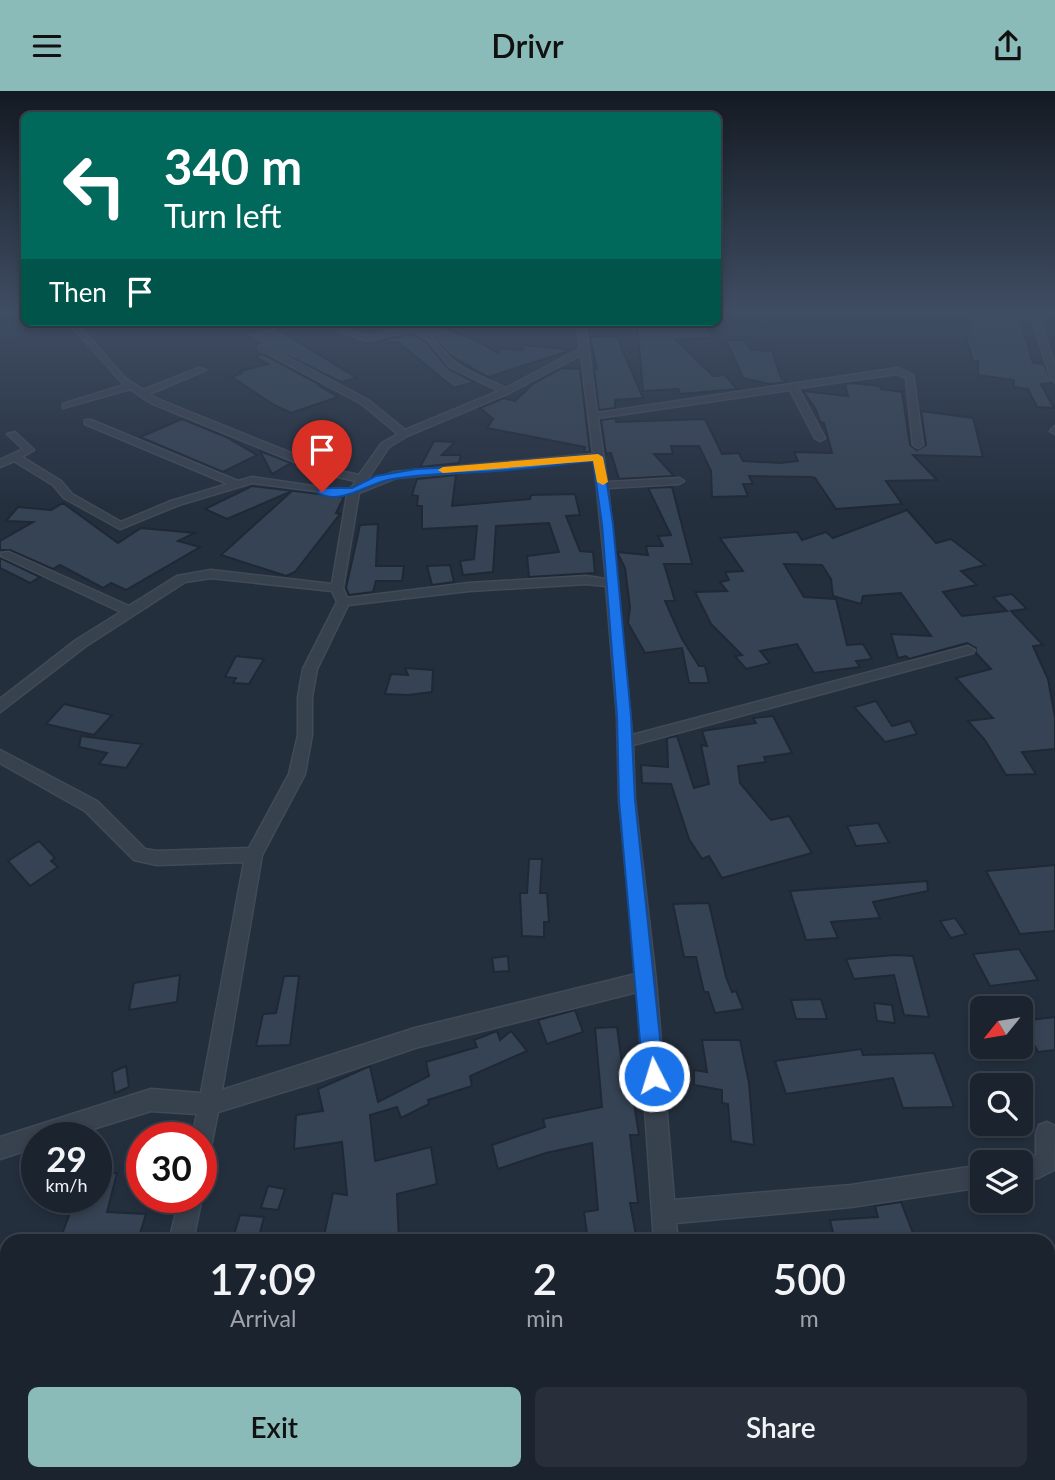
<!DOCTYPE html>
<style>
body{margin:0;font-family:Lato,sans-serif;background:#282f3a;color:#f1f3f6;height:100vh;display:flex;flex-direction:column;font-size:26px;white-space:nowrap}
*{box-sizing:border-box;margin:0}
p{font-size:23px;color:#a0a4aa}
.icon{flex:none;width:38px;height:38px;fill:none;stroke:currentColor;stroke-width:2;stroke-linecap:round;stroke-linejoin:round}
.map{position:relative;flex:1;overflow:hidden}
.details{position:absolute;left:0px;top:1143px;width:1055px;height:247px;display:flex;flex-direction:column;background:#1b232e;border-radius:21px 21px 0 0;box-shadow:0 4px 10px #0003,0 0 0 2px #39404a}
.details>*{flex:none}
.top-card{position:absolute;left:21px;top:21px;width:700px;height:214px;border-radius:10px;box-shadow:0 4px 10px #0003,0 0 0 2px #39404a;background:#00695c;color:#fff;overflow:hidden}
.needle{width:46px;rotate:240deg}
.buttons{position:absolute;left:970px;top:905px;display:grid;gap:14px}
.buttons a{display:grid;place-items:center;width:63px;height:63px;border-radius:10px;background:#1b232e;box-shadow:0 4px 10px #0003,0 0 0 2px #39404a;font-size:35px}
.speed{position:absolute;left:21px;top:1031px;display:flex;gap:14px;font-size:35px;font-weight:700;text-align:center}
.speed>*{display:grid;place-content:center;width:91px;height:91px;border-radius:50%;background:#1b232e;box-shadow:0 4px 10px #0003,0 0 0 2px #39404a;line-height:1}
.speed small{font-size:18px;font-weight:400}
.speed .limit{border:10px solid #d22;background:#fff;color:#111}
.pin{position:absolute;display:grid;place-items:center;width:60px;height:60px;color:#fff;margin:-72px -30px;border-radius:50% 50% 50% 0;rotate:-45deg;box-shadow:0 0 7px #0007}
.pin .icon{rotate:45deg}
.me{position:absolute;width:77px;margin:-38px;rotate:355deg;stroke-linejoin:round;filter:drop-shadow(0 0 5px #0008)}
.turn{display:flex;align-items:center;gap:24px;height:147px;padding:0 28px;font-size:32px}
.turn .icon{width:91px;height:91px;stroke-width:2.5}
.turn b{display:block;font-size:49px;line-height:60px}
.then{display:flex;align-items:center;height:66px;padding:0 28px;background:#0003;gap:14px;font-size:26px}
.eta{display:flex;justify-content:space-evenly;align-items:center;height:119px;text-align:center}
.eta b{font-size:42px;font-weight:600;line-height:49px}
.action{display:flex;gap:14px;margin-top:auto;padding:14px 28px}
.action a{flex:1;height:80px;border-radius:10px;background:#8bbbb9;color:#111;font-size:28px;font-weight:600;line-height:80px;text-align:center}
.action a+a{background:#282f3a;color:#f1f3f6}
header{display:flex;justify-content:space-between;align-items:center;height:91px;padding:0 28px;background:#8bbbb9;color:#111;font-size:32px;font-weight:600}
.map>svg:first-child{display:block}
</style>
<header><svg class="icon" aria-label="menu" viewBox="0 0 24 24"><path d="M4 6h16M4 12h16M4 18h16"/></svg>Drivr<svg class="icon" aria-label="share" viewBox="0 0 24 24"><path d="M12 15V3M7 8l5-5 5 5M5 13v7h14v-7"/></svg></header>
<div class="map">
<svg width="1055" height="1389" viewBox="0 0 1055 1389">
<rect width="100%" height="100%" fill="#242f3e"/>
<g fill="#364354" stroke="#1f2835" stroke-width="2">
<path d="M969 222H1018L1033 272 1044 273 1052 292 1041 293 1054 317 1037 316 1028 298 1014 296V289L978 284V270H973L967 250Z"/>
<path d="M637 231H706L713 247 676 249 713 285 725 284 737 298 681 303 678 298 643 300Z"/>
<path d="M431 232 477 250 498 262 501 257 522 259 525 254 572 259 488 286 450 264 422 235Z"/>
<path d="M274 236 357 287 341 291 243 243Z"/>
<path d="M412 243 425 250 449 278 474 291 454 297 397 250 391 252 386 248Z"/>
<path d="M590 246H617L643 307 615 309V317L599 319 594 278H597Z"/>
<path d="M726 249H745L751 259 772 260 781 287 787 291 770 293 743 287Z"/>
<path d="M263 263 324 296H321L338 306 291 322 274 314 232 286 242 282 240 280 268 273 255 266Z"/>
<path d="M562 277 580 278 590 361H584L585 356 487 337 493 328 480 317 504 307 515 310 534 292Z"/>
<path d="M850 292 880 295 881 298 902 301 910 354 917 359 926 354 921 320 973 327 983 366 913 364 937 389 886 390 902 413 836 418 815 387 811 386 749 385 753 393H743L748 405 712 406 711 380 699 355H671L673 363H654L674 385 619 388 611 362 606 363 601 329 616 327V331L705 328 722 363 739 362 743 370 780 372 798 370 794 361 832 362 824 332 820 331 816 319 803 300 848 305 845 293Z"/>
<path d="M182 328 226 346 257 364 223 381 140 346Z"/>
<path d="M434 350 455 351 442 364H461L459 372 420 376Z"/>
<path d="M260 360 291 372 272 383Z"/>
<path d="M456 384 452 415 530 408 531 404 575 403 580 424 566 425 580 460 593 461 595 482 529 486 527 465 559 461 549 432 496 435 493 481 463 484 460 470 474 468 477 435 422 438V415H417L418 405 412 404 417 388Z"/>
<path d="M252 395 344 406 336 422 340 423 295 481 286 485 221 464 292 400 227 428 205 418Z"/>
<path d="M672 396 692 473H664L675 510H665L682 548 699 575H705L709 592H689L682 557 645 562 628 532 630 516 625 477 617 461 648 464 646 455H663L658 445 671 444 648 397Z"/>
<path d="M63 412 118 452 141 437 195 442 178 450 200 456 126 499 111 492 103 497 60 474 53 478 10 459H0V450L33 431 6 430 18 416 51 419Z"/>
<path d="M907 419 936 452 951 448 985 474 961 480 977 494 943 501 962 525 1007 520 993 506 1012 503 1027 518 1011 520 1043 554 1033 555 1048 588 1055 626V658L1022 661 1036 683 1006 684 985 649 968 630 993 627 956 587 991 578 976 562V557L967 552 909 568 906 565 898 567 891 543 931 545 901 502 863 505 861 513 833 505 831 488 822 474 784 473 804 506 836 508 847 554 863 553 872 568 856 570 860 576 814 582 797 553 760 560 770 572 746 578 735 565 742 564 711 533 695 501 727 500 720 491 729 489 725 481 743 480 720 447 797 441 802 449 826 441 833 447Z"/>
<path d="M378 433 376 475H404L402 490H376L373 501 349 504 346 497 360 434Z"/>
<path d="M0 467 40 486 30 492 0 477Z"/>
<path d="M450 474 454 491 432 494 427 475Z"/>
<path d="M236 565 264 568 249 593 233 592 236 587 225 586Z"/>
<path d="M405 577 433 579 432 601 408 604 385 603 391 583 408 584Z"/>
<path d="M876 610 892 635 910 630 917 643 885 651 854 616Z"/>
<path d="M64 613 112 624 94 644 46 633Z"/>
<path d="M773 625 792 662 764 666 766 671 738 675 740 692 771 729 789 725 812 762 722 787 709 765 702 768 689 748 671 693 642 692 641 674 668 676 667 647 677 645 694 697 709 693 701 654 707 655 702 640 756 632 753 627Z"/>
<path d="M81 645 142 653 126 677 99 673 107 662 79 656Z"/>
<path d="M878 732 889 752 856 755 847 735Z"/>
<path d="M39 750 55 767 51 770 58 776 30 795 8 770Z"/>
<path d="M529 768H542L540 802H547L549 831H544V846L522 845 520 802H527Z"/>
<path d="M1055 774V840L1020 843 986 780Z"/>
<path d="M927 790 928 800 873 811 880 827 831 831 838 847 806 849 790 800Z"/>
<path d="M709 812 726 886 732 901 736 900 743 918 715 922 708 901H704L696 866H684L673 813Z"/>
<path d="M955 827 966 843 951 847 940 830Z"/>
<path d="M1019 858 1038 889 990 895 973 863Z"/>
<path d="M895 864 913 865 929 926 904 924 894 884 854 888 846 868Z"/>
<path d="M508 865 509 880 494 881 492 867Z"/>
<path d="M180 884 177 911 129 919 134 892Z"/>
<path d="M284 885H299L290 954 256 955 263 923 276 922Z"/>
<path d="M821 908 827 928H796L791 909Z"/>
<path d="M874 912 892 914 895 932 877 930Z"/>
<path d="M575 919 583 941 547 953 538 929Z"/>
<path d="M1055 926V959L1038 961 1021 930Z"/>
<path d="M617 936 623 980H629L639 1044H630L638 1112H630L637 1150H588L584 1121 598 1119 592 1052 546 1062 498 1078 492 1054 545 1036 543 1028 602 1016 595 937Z"/>
<path d="M497 940 500 949 511 940 527 960 470 985 472 995 428 1009 429 1013 401 1027 397 1016 370 1024 375 1070 431 1056 437 1093 397 1103 399 1150H323L333 1102 347 1104 342 1051 294 1058 296 1024 323 1020 318 998 370 975 378 1011 429 985 426 971 477 956 474 949Z"/>
<path d="M702 949H740L749 992 754 1054 731 1050 728 1013 722 1012V999L694 994V979L707 981Z"/>
<path d="M861 958 863 964 934 962 954 1016 903 1017 893 987 786 1003 775 970Z"/>
<path d="M126 975 129 996 115 1002 112 981Z"/>
<path d="M117 1082 107 1121 146 1123 138 1149 61 1146 76 1106H96V1083Z"/>
<path d="M268 1095 285 1098 278 1119 261 1117Z"/>
<path d="M901 1111 916 1150H835L830 1129 878 1126 875 1115Z"/>
<path d="M240 1124 264 1126 258 1150H232Z"/>
</g>
<g fill="none" stroke-linecap="round" stroke-linejoin="round">
<defs>
<g id="minor">
<path d="M1030 222H1038L1055 275V291L1051 288Z"/>
<path d="M68 231H76L125 287 143 299 199 277 206 279 149 303 157 308 331 378 359 384 382 352 398 343 362 313 259 258V254H265L368 309 405 339 499 300 450 276 427 248 412 240 366 250 340 240V236L367 245 406 237 395 231C432 231 434 256 456 272 470 283 490 289 506 297L580 258 577 231H585L597 322 898 277 913 284 923 354 918 357 913 354 906 287 897 283 798 297 825 347 820 350 815 347 790 299 598 327 607 391 679 387 684 390 679 393 608 397 632 644 968 555 975 559 973 562 633 654 635 709 656 890 674 1109 851 1094 982 1074V1096L851 1116 676 1132 678 1150H654L637 901 415 957 316 991 218 1021 209 1066 201 1069V1046H192L197 1023 151 1020 67 1046H37V1056L0 1068V1046L151 998 201 1002 244 771 157 774 134 769 85 720 0 672V659L97 710 145 758 157 760 249 757 289 683 298 644V606L303 578 337 511 332 500 211 487 185 491 86 555 0 621V608L76 549 121 521 1 465 0 462 9 461 129 515 177 485 211 479 332 493 347 404 252 392 179 414 120 438 64 407 53 394 14 370 0 376V369L23 358 7 343 15 341 34 359 22 366 61 390 72 403 121 431 171 410 228 393 85 333V329H91L238 390 252 386 340 399 351 397 356 390 324 383 151 312 130 298 63 317V313L124 294ZM581 264 593 363 394 381 365 392 389 356 407 345 509 302ZM594 369 606 488 586 485 469 492 347 507 343 497 359 402 396 387ZM586 493 606 495 617 625 619 709 636 883 415 937 222 999 262 764 305 683 312 644V606L317 578 348 514 469 500Z"/>
<path d="M1055 335V343L1050 340Z"/>
<path d="M1047 1031 1055 1035 1054 1079 1038 1087 1020 1090V1071H1012L1036 1064V1042L1039 1034Z"/>
<path d="M201 1103 202 1106 193 1150H169L180 1106H201Z"/>
<path d="M113 1382H141L139 1389H111Z"/>
<path d="M666 1382H694L695 1389H667Z"/>
</g>
</defs>
<use href="#minor" stroke="#414a57" stroke-width="3"/>
<use href="#minor" fill="#38414e" fill-rule="evenodd"/>
</g>
<linearGradient id="sky" x2="0" y2="1"><stop stop-color="#141a22"/><stop offset="0.53" stop-color="#3f4d63"/><stop offset="1" stop-color="#3f4d63" stop-opacity="0"/></linearGradient>
<rect width="1055" height="417" fill="url(#sky)"/>
<path fill="#1a73e8" stroke="#114b97" stroke-width="2" d="M598 363 603 366 613 433 631 625 635 709 664 985 661 992 654 995 647 992 643 985 619 709 617 625 602 433 593 370C561 373 529 378 496 380 460 383 424 382 388 389 367 393 339 416 317 401L322 397H352L376 385 416 378 495 374Z"/>
<path fill="#f59e0b" d="M598 363 603 366 608 391 603 394 597 391 593 370 443 382 438 379 443 376Z"/>
</svg>
<div class="buttons">
<a><svg class="needle" viewBox="-14 -14 28 28"><path d="M0-13l5 13h-10z" fill="#e53935"/><path d="M0 13l5-13h-10z" fill="#a0a4aa"/></svg></a>
<a><svg class="icon" aria-label="search" viewBox="0 0 24 24"><circle cx="10" cy="10" r="6"/><path d="M15 15l6 6"/></svg></a>
<a><svg class="icon" aria-label="layers" viewBox="0 0 24 24"><path d="M12 4l9 5-9 5-9-5zM3 14l9 5 9-5"/></svg></a>
</div>
<div class="speed"><div>29<small>km/h</small></div><div class="limit">30</div></div>
<div class="pin" style="left:322px;top:401px;background:#d93025"><svg class="icon" aria-label="arrive" viewBox="0 0 24 24"><path d="M6 21V4h12l-3 4 3 4H6"/></svg></div>
<svg class="me" style="left:654px;top:985px" viewBox="-20 -20 40 40"><circle r="17" fill="#1a73e8" stroke="#fff" stroke-width="3"/><path d="M0-11L8 9 0 5-8 9z" fill="#fff"/></svg>
<div class="top-card">
<div class="turn"><svg class="icon" aria-label="left" viewBox="0 0 24 24"><path d="M17 20v-9H6M10 6l-5 5 5 5"/></svg><div><b>340 m</b>Turn left</div></div>
<div class="then">Then<svg class="icon" aria-label="arrive" viewBox="0 0 24 24"><path d="M6 21V4h12l-3 4 3 4H6"/></svg></div>
</div>
<section class="details">
<div class="eta">
<div><b>17:09</b><p>Arrival</p></div>
<div><b>2</b><p>min</p></div>
<div><b>500</b><p>m</p></div>
</div>
<div class="action"><a>Exit</a><a>Share</a></div>
</section>
</div>
